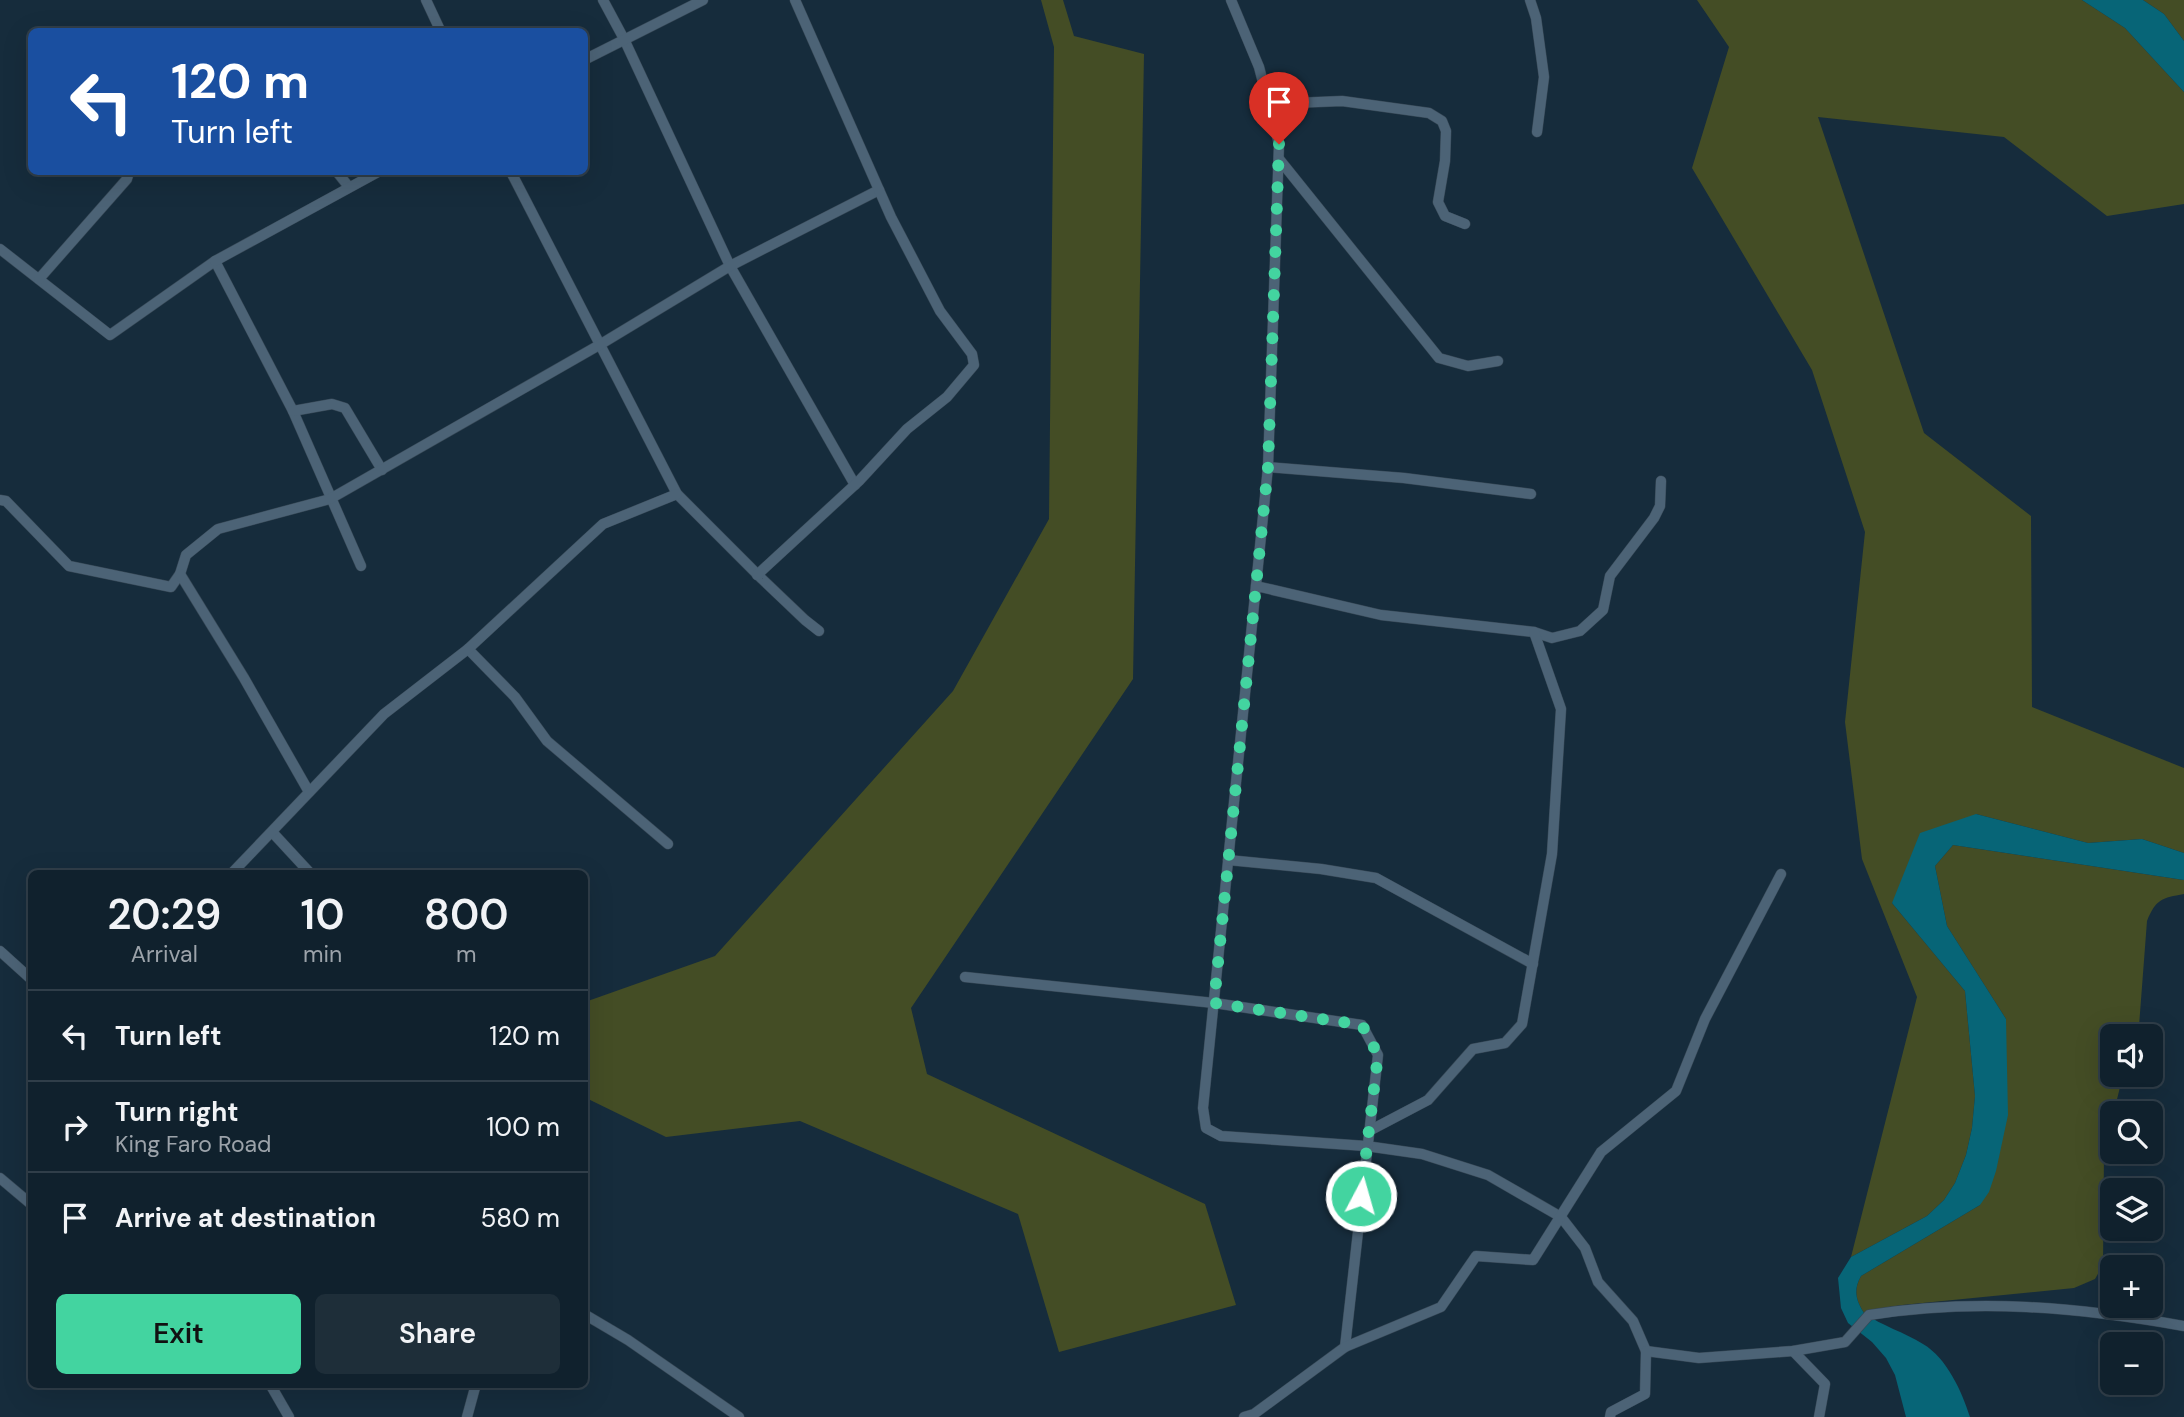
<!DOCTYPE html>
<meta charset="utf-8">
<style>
body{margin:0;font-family:"DM Sans",sans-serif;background:#1e2e39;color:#f1f3f6;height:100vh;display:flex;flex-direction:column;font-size:26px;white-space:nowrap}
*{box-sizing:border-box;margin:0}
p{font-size:23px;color:#9ca3aa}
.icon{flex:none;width:38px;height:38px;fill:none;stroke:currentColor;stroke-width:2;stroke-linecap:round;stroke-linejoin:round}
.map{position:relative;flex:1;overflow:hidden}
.side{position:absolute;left:28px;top:870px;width:560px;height:518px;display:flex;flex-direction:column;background:#10212d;border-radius:10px;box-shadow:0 7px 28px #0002,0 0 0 2px #303e49}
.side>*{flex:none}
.banner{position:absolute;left:28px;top:28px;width:560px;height:147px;border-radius:10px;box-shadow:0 7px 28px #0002,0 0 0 2px #303e49;background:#1a4fa0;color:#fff;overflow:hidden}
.tools{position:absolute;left:2100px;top:1024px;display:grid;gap:14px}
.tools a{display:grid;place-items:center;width:63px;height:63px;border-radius:10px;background:#10212d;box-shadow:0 7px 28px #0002,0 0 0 2px #303e49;font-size:35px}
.pin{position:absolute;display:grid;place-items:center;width:60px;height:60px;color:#fff;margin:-72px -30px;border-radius:50% 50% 50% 0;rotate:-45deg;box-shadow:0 0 7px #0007}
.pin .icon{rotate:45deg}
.me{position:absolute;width:77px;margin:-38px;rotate:6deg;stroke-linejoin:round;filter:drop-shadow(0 0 5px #0008)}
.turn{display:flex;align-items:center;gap:24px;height:147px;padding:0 28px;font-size:32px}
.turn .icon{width:91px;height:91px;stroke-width:2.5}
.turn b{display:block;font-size:49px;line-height:60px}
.eta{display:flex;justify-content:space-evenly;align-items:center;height:119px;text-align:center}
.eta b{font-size:42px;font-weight:600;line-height:49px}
.cta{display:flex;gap:14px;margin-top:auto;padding:14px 28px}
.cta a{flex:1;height:80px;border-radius:10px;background:#43d4a0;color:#111;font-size:28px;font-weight:600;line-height:80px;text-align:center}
.cta a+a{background:#1e2e39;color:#f1f3f6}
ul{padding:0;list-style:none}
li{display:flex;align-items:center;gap:21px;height:91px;padding:0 28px;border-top:2px solid #303e49}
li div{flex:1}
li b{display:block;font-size:26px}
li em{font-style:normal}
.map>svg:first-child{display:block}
</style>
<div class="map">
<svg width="2184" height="1417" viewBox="0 0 2184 1417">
<rect width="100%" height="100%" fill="#162c3c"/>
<g fill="#444d25">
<path d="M1041 0H1063L1074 36 1144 54 1133 679 911 1008 927 1074 1205 1204 1236 1305 1059 1352 1018 1214 800 1121 666 1137 584 1097 585 1002 715 956 953 691 1049 519 1054 47Z"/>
<path d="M1697 0H2082L2125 28 2184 92V204L2107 216 2004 137 1818 117 1924 433 2031 516 2032 707 2184 768V853L2142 839 2088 843 1976 814 1892 903 1965 991 1975 1096 1972 1128 1966 1155 1955 1183 1944 1200 1927 1216 1851 1257 1917 997 1862 859 1845 722 1865 532 1812 370 1692 168 1729 47Z"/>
<path d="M2143 0H2184V41L2164 14Z"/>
<path d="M1953 845 2184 880V894C2162 898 2156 899 2147 921L2139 1026 2135 1036H2112V1074L2123 1075 2104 1152 2103 1265 2095 1279 2074 1288 1902 1305 1871 1310 1864 1313C1856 1300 1853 1290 1861 1276L1980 1205 2006 1019 1947 926 1935 866Z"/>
</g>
<g fill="#076577">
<path d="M2082 0H2143L2164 14 2184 41V92L2125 28Z"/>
<path d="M1976 814 2088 843 2142 839 2184 853V880L1953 845 1935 866 1947 926 2006 1019 2008 1115 1996 1171 1989 1192 1980 1205 1861 1276C1853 1290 1856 1300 1864 1313 1882 1326 1904 1332 1923 1344 1947 1358 1962 1392 1970 1417H1906L1895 1375 1886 1358 1872 1342 1848 1323 1841 1308 1838 1278 1851 1257 1927 1216 1944 1200 1955 1183 1966 1155 1972 1128 1975 1096 1965 991 1892 903 1920 833Z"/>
</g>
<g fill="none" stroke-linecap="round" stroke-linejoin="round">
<defs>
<g id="street">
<path d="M426 0 441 32"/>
<path d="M603 0 624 39 730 266 855 485"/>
<path d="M1231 0 1259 67 1279 144 1268 467 1203 1108 1206 1128 1221 1136 1366 1146 1422 1154 1488 1175 1561 1217 1585 1248 1598 1282 1633 1321 1646 1351"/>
<path d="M1530 0 1536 18 1544 77 1537 132"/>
<path d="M584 60 703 0"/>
<path d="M1269 104 1342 101 1429 113 1442 121 1446 131 1445 161 1438 202 1445 216 1465 224"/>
<path d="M1279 159 1439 358 1468 366 1498 361"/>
<path d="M337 172 349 187"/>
<path d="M511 172 677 494 762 579 805 620 819 631"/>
<path d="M0 249 110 335 215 261 293 411 361 566"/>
<path d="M215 261 378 172"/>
<path d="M39 279 127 179 129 172"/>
<path d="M293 411 332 404 345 408 382 470"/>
<path d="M1268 467 1404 478 1531 494"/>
<path d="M0 500 6 501 69 566 171 587 180 574 186 555 218 529 330 499 601 344 730 266 879 190"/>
<path d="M180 574 244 678 309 792"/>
<path d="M757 575 859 481 907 429 947 397 974 365 972 354 940 311 891 217 795 0"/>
<path d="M1256 586 1381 615 1534 632 1552 638 1580 631 1603 610 1610 576 1654 518 1660 506 1661 481"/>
<path d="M468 649 515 697 547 741 668 844"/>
<path d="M273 833 310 873"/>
<path d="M1228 860 1321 869 1376 878 1533 964"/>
<path d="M232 873 384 714 468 649 603 524 677 494"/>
<path d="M0 951 32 980"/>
<path d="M965 977 1214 1003 1362 1025 1378 1055 1345 1347 1254 1414 1244 1417"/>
<path d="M1369 1131 1428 1100 1473 1049 1505 1043 1522 1024 1552 854 1561 709 1534 632"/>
<path d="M0 1178 32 1205"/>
<path d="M584 1314 628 1340 739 1417"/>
<path d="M1345 1347 1441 1307 1476 1256 1533 1260 1601 1152 1676 1091 1705 1019 1781 874"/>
<path d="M1793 1351 1825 1384 1819 1417"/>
<path d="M270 1384 289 1417"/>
<path d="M467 1417 476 1384"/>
<path d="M1610 1417 1611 1412 1645 1394 1646 1351 1699 1358 1793 1351 1845 1342 1869 1315C1976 1298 2077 1307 2184 1326"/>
</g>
</defs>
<use href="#street" stroke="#364755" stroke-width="11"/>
<use href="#street" stroke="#4c6376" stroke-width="10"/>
</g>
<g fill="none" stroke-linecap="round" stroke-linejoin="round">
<path stroke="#43d4a0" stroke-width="12" stroke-dasharray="0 21.6" d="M1279 144 1268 467 1214 1003 1362 1025 1378 1055 1361 1196"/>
</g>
</svg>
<div class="tools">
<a><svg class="icon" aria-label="sound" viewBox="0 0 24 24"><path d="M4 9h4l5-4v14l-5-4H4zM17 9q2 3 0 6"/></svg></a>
<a><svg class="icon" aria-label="search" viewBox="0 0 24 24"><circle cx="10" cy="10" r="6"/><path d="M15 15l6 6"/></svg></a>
<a><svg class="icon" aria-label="layers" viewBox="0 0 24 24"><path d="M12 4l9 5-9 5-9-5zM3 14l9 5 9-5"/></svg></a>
<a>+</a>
<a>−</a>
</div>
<div class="pin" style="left:1279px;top:144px;background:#d93025"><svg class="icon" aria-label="arrive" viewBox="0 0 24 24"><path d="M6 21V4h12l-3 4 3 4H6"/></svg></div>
<svg class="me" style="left:1361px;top:1196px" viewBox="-20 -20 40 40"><circle r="17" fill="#43d4a0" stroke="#fff" stroke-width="3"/><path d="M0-11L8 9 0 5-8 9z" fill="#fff"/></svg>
<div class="banner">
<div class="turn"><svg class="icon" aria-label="left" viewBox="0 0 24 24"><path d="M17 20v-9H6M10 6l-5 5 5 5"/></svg><div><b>120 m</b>Turn left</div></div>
</div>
<section class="side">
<div class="eta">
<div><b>20:29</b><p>Arrival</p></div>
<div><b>10</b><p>min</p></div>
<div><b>800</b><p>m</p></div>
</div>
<ul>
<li><svg class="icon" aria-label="left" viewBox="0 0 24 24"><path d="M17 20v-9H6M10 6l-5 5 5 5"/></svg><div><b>Turn left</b></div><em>120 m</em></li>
<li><svg class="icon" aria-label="right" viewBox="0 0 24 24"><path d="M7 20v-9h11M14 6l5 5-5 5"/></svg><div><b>Turn right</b><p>King Faro Road</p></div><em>100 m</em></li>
<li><svg class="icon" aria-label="arrive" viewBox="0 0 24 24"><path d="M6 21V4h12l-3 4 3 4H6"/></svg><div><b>Arrive at destination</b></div><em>580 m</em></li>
</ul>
<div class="cta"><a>Exit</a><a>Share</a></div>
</section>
</div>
